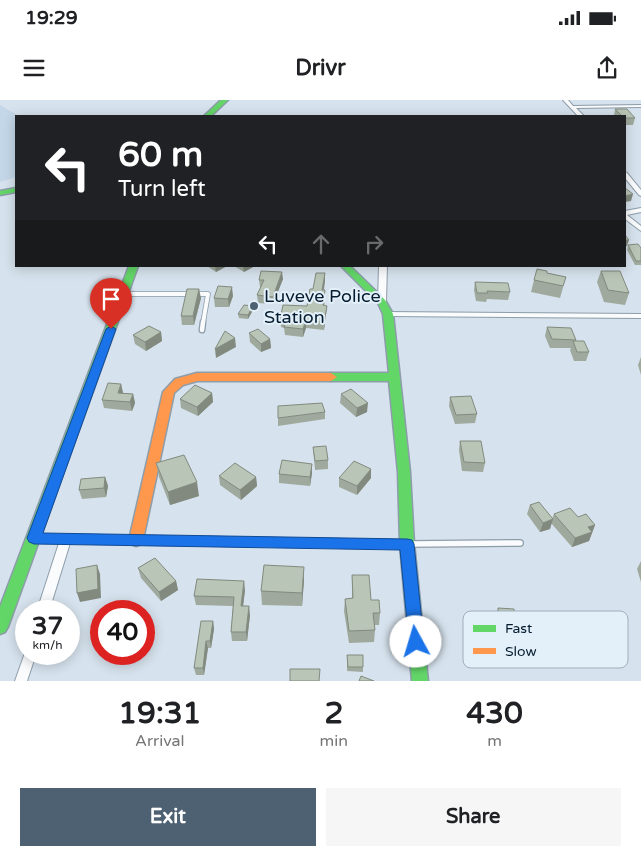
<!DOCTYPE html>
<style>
body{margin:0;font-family:"Varela Round",sans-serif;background:#f6f6f6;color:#202124;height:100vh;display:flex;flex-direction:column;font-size:19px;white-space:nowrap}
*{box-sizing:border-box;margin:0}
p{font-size:16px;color:#757577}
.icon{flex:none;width:28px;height:28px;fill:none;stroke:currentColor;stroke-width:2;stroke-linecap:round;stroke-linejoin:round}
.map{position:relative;height:581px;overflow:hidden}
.sheet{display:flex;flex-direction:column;background:#fff;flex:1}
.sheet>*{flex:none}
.hud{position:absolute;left:15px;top:15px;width:611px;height:152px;border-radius:0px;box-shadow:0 2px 12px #0003;background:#202124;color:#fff;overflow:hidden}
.speed{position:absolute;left:15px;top:500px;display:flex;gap:10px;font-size:25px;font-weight:700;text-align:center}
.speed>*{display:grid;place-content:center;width:65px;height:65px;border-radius:50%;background:#fff;box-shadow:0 2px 12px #0003;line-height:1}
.speed small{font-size:12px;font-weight:400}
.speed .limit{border:8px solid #d22;background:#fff;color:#111}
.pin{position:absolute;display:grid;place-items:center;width:42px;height:42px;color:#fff;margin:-51px -21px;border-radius:50% 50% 50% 0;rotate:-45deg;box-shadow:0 0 5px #0007}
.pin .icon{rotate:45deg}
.me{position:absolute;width:55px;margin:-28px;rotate:354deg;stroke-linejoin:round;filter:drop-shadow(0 0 4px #0008)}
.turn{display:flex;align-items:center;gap:18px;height:105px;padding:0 20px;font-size:22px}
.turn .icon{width:65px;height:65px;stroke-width:2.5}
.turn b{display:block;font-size:35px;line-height:42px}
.lanes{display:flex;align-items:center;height:48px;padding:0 20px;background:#0003;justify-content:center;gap:25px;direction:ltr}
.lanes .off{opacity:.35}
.eta{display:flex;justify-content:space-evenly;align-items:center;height:85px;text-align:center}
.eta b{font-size:30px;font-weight:700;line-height:35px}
.action{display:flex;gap:10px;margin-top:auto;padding:10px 20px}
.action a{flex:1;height:58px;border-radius:0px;background:#4e6172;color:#fff;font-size:20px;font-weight:700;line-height:58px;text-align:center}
.action a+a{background:#f6f6f6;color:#202124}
.status{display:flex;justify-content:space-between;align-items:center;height:35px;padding:0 25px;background:#fff;direction:ltr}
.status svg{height:14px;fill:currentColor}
header{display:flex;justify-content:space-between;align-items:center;height:65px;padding:0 20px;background:#fff;font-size:22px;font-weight:700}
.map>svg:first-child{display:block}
</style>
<div class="status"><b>19:29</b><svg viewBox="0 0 49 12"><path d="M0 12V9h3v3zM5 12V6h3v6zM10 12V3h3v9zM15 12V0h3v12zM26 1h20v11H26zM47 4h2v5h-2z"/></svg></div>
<header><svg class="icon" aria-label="menu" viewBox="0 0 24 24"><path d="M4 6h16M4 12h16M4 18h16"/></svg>Drivr<svg class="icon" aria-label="share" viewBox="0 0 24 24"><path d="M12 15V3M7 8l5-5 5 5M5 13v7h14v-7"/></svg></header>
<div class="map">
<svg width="641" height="581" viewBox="0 0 641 581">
<rect width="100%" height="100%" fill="#d6e2ed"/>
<path fill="#c4d7e8" d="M0 5 19 16H16V77L0 82Z"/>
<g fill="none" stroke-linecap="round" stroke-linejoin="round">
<defs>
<path id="lane-far2" d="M124 194H208L203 223"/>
<path id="lane-far1" d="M202 230 203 222"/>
<path id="lane" d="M409 444 520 443"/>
<g id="street">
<path d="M563 0H568L573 6 641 5V7L576 8 584 16H578Z"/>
<path d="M625 72 627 73 641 90V96L639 95 625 78Z"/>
<path d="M641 108V112L627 115 641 126V131L625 119V111Z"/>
<path d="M379 166H387L386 202 382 204 378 202Z"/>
<path d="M385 212 641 214V218L388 216H385L384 214Z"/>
<path d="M34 434 407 440 411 441 412 444 411 447 407 448 70 443 49 511H37L59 443 30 441 29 438 30 435Z"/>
<path d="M26 550V554H36L27 581H15Z"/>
</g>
<g id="fast">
<path d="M221 0H228L211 16H204Z"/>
<path d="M16 88V92L0 95V91Z"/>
<path d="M129 166H138L8 527 5 532 0 534V507Z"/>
<path d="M341 166H350L385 200 393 214 410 372 414 444 428 581H412L400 444 398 372 389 281H331L325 277 331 273H389L383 214 378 203Z"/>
</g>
<path id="slow" d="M197 273H331L337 277 331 281H197L183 285 174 293 143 440 141 444 136 446 131 444 129 440 163 292 175 279Z"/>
</defs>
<use href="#lane-far2" stroke="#8d9daa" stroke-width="5.5"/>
<use href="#lane-far1" stroke="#8d9daa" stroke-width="7"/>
<use href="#lane" stroke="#8d9daa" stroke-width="8"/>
<use href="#street" stroke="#8d9daa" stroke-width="2"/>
<use href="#fast" stroke="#8d9daa" stroke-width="3"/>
<use href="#slow" stroke="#8d9daa" stroke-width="3"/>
<use href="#lane-far2" stroke="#f9fbfc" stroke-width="4"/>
<use href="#lane-far1" stroke="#f9fbfc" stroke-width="4.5"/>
<use href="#lane" stroke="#f9fbfc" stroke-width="5.5"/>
<use href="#street" fill="#f9fbfc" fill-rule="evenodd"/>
<use href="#fast" fill="#63d668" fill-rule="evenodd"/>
<use href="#slow" fill="#ff974d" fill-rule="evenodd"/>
</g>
<g fill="#9fa99d">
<path d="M615 9 635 18 633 25H625V16H614Z"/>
<path d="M628 145 641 148V165H635L627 150Z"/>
<path d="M207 166H227L216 172Z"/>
<path d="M234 166H255L244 172Z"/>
<path d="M601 171 629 193 625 205 604 202 597 182Z"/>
<path d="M547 173 566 177 560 198 531 192 534 180Z"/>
<path d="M283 179 273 204 258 203 257 195 261 187H260L259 180Z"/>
<path d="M325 181 324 190 325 198 324 205 327 206 324 230 306 228 303 237 285 235 284 228 281 227 280 219 307 206 313 189Z"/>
<path d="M475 182 510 192 508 200 487 199 486 202 476 201 474 190Z"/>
<path d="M233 196 229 207H215L214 198Z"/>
<path d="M201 198 194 225H182L181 216Z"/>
<path d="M253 210 248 219 239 218 238 214Z"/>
<path d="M547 227 576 240V241L589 252 586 261H574L570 250 571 248H550L545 236Z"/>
<path d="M161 232 162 241 146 251 135 244 133 235Z"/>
<path d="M249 233 270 239 271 248 261 252 250 242Z"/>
<path d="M641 257V275L638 265Z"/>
<path d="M121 284 123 293 133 294 135 303 132 311 104 308 102 300Z"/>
<path d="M212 293 213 302 198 316 181 308 180 299Z"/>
<path d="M341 294 367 312 356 317 340 303Z"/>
<path d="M450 297 477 314 475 323 455 324 449 306Z"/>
<path d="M325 312V319L278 326V318Z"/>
<path d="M460 341 485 363 483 372 462 371 459 350Z"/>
<path d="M313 347 328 360V369L315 370Z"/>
<path d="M156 363 199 396 170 405 159 377Z"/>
<path d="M312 364V373L310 386 279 383V374Z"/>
<path d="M371 369V378L357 395 339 387V378Z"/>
<path d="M219 376 256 377 257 386 241 400 220 385Z"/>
<path d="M105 377 108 386 106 397 82 399 79 390Z"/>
<path d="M530 405 552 419 554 414 578 417 595 425 589 441 572 447 551 423 550 429 540 432 527 414Z"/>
<path d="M641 461V482L637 469Z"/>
<path d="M138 468 176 481 178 490 161 501 141 478Z"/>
<path d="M352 475 380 513 379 525H374L375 530 374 542 349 543 344 511 345 499 352 498Z"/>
<path d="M304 480 302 506 262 505 261 491Z"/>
<path d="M245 490 243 506 250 515 247 541H232L231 532 233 506 196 505 194 496Z"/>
<path d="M498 508 517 529 531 546 528 555 492 554 489 537 492 528 497 529 496 517Z"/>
<path d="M213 521 214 529 211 548H208L204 575H196L194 568Z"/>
<path d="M347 555 363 567V572L347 571Z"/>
</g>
<g fill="#828a7f">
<path d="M633 94 631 101 625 102V96Z"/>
<path d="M625 140H629L627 146 625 147Z"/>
<path d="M215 166H227L216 172Z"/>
<path d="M243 166H255L244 172Z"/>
<path d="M282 172 283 179 273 204V197Z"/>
<path d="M325 173V181L322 198V190Z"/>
<path d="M232 187 233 196 229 207 228 199Z"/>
<path d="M199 189 201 198 194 225 193 216Z"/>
<path d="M325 190V198L323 214V205Z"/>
<path d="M253 206V210L248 219V215Z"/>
<path d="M327 206 324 230V222Z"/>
<path d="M306 220V228L303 237V229Z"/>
<path d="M161 232 162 241 146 251 145 242Z"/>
<path d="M235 238 236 247 216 258 215 249Z"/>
<path d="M270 239 271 248 261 252V244Z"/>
<path d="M121 284 123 293 120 302 118 293Z"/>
<path d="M212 293 213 302 198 316 197 307Z"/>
<path d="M133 294 135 303 132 311 130 302Z"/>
<path d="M368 303 367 312 356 317 357 308Z"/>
<path d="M312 364V373L310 386V377Z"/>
<path d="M371 369V378L357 395V386Z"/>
<path d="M105 377 108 386 106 397 104 388Z"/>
<path d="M256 377 257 386 241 400 240 390Z"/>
<path d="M197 382 199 396 170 405 168 392Z"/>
<path d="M553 419 550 429 540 432 543 423Z"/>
<path d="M595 425 589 441 572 447 575 438 588 427Z"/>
<path d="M97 465 100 474 101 498 80 502 77 493Z"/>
<path d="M304 467V480L302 506V493Z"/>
<path d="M176 481 178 490 161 501 159 492Z"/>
<path d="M244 481 245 490 242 515 241 506Z"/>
<path d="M249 506 250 515 247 541 246 532Z"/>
<path d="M213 521 214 529 211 548 210 541Z"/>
<path d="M206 541 208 548 204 575 203 568Z"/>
</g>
<g fill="#b9c5b6" stroke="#828a7f">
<path d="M615 9H627L635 18H625V16H622Z"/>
<path d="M625 88 633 94 625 96Z"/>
<path d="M625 135 629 140H625Z"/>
<path d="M638 144 641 148V161H636L628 145Z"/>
<path d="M537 169 547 171V173L566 177 563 186 534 180Z"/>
<path d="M261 171 282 172 273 197 257 195 264 180H259Z"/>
<path d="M601 171H620L629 193 608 190Z"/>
<path d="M316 173H325L322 190H325L323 205 327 206 324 222 306 220 303 229 284 227 287 219H280L283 205 307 206 310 189H313Z"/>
<path d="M475 182 508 183 510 192 487 191 488 193H477Z"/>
<path d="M218 186 232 187 228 199 214 198Z"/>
<path d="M187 189H199L193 216H181Z"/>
<path d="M244 205 253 206 248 215 238 214Z"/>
<path d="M149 226 161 232 145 242 133 235Z"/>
<path d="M547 227 571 228 576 240 552 239Z"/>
<path d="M258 229 270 239 261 244 249 233Z"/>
<path d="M225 231 235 238 215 249Z"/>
<path d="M573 241H584L589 252H577Z"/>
<path d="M108 283 121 284 118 293 133 294 130 302 102 300Z"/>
<path d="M195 285 212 293 197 307 180 299Z"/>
<path d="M351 289 368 303 357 308 341 294Z"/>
<path d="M471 296 477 314 456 315 450 297Z"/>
<path d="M322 303 325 312 278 318V306Z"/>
<path d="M460 341H481L485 363 464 362Z"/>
<path d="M326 346 328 360 315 361 313 347Z"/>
<path d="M184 355 197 382 168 392 156 363Z"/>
<path d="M282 360 312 364 310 377 279 374Z"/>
<path d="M354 361 371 369 357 386 339 378Z"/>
<path d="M235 363 256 377 240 390 219 376Z"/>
<path d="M105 377 104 388 79 390 81 379Z"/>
<path d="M539 402 553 419 543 423 530 405Z"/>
<path d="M570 408 578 417 586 414 595 425 588 427 592 432 575 438 554 414Z"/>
<path d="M155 458 176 481 159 492 138 468Z"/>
<path d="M97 465 98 489 77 493 76 469Z"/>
<path d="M264 465 304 467 302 493 261 491Z"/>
<path d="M352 475H369L371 500H379L380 513H373L375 530 349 531 345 499 353 498Z"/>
<path d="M197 479 244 481 241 506H249L246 532H231L234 497 194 496Z"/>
<path d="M137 505 136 511H122L123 506Z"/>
<path d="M498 508 514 509 517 529 528 530 531 546 494 545 492 528 501 529Z"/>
<path d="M201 521H213L210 541H206L203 568H194Z"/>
<path d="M347 555H363V567H348Z"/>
<path d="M290 569H320L319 581H290Z"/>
<path d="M361 576 374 581H359Z"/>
</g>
<path fill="#1a73e8" stroke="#114b97" d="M111 226 116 229 43 433 407 439 412 440 414 444 424 542 422 547 416 549 411 547 409 542 400 450 34 444 29 442 27 438 106 229Z"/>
<circle fill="#4e6172" stroke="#e3eff9" stroke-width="2" cx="254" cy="206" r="5"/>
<g text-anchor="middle" stroke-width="4" stroke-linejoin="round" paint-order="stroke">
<g font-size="18" fill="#051c2f" stroke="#e3eff9" text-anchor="start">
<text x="264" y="202">Luveve Police<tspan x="264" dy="21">Station</tspan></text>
</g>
</g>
<rect x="463" y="511" width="165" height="57" rx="8" fill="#e3eff9" stroke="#a0b0bc" stroke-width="1"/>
<rect x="473" y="525" width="23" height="7" fill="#63d668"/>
<rect x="473" y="548" width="23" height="6" fill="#ff974d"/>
<g font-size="14" fill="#051c2f">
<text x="505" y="533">Fast</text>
<text x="505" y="556">Slow</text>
</g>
</svg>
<div class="speed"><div>37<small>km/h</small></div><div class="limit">40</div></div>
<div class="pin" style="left:111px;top:229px;background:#d93025"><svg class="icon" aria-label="arrive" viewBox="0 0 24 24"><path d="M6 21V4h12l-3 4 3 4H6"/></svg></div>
<svg class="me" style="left:416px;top:542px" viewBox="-20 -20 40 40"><circle r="19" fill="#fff"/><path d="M0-13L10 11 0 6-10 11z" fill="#1a73e8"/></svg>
<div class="hud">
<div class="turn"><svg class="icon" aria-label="left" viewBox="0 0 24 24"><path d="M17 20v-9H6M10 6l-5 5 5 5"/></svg><div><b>60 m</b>Turn left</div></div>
<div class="lanes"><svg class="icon" aria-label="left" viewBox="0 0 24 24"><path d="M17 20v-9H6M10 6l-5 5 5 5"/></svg><svg class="icon off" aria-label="ahead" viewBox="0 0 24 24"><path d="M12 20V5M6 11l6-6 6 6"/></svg><svg class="icon off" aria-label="right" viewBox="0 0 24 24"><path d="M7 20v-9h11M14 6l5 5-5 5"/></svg></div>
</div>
</div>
<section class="sheet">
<div class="eta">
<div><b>19:31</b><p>Arrival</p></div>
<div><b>2</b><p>min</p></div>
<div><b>430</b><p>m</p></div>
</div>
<div class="action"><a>Exit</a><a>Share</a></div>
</section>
